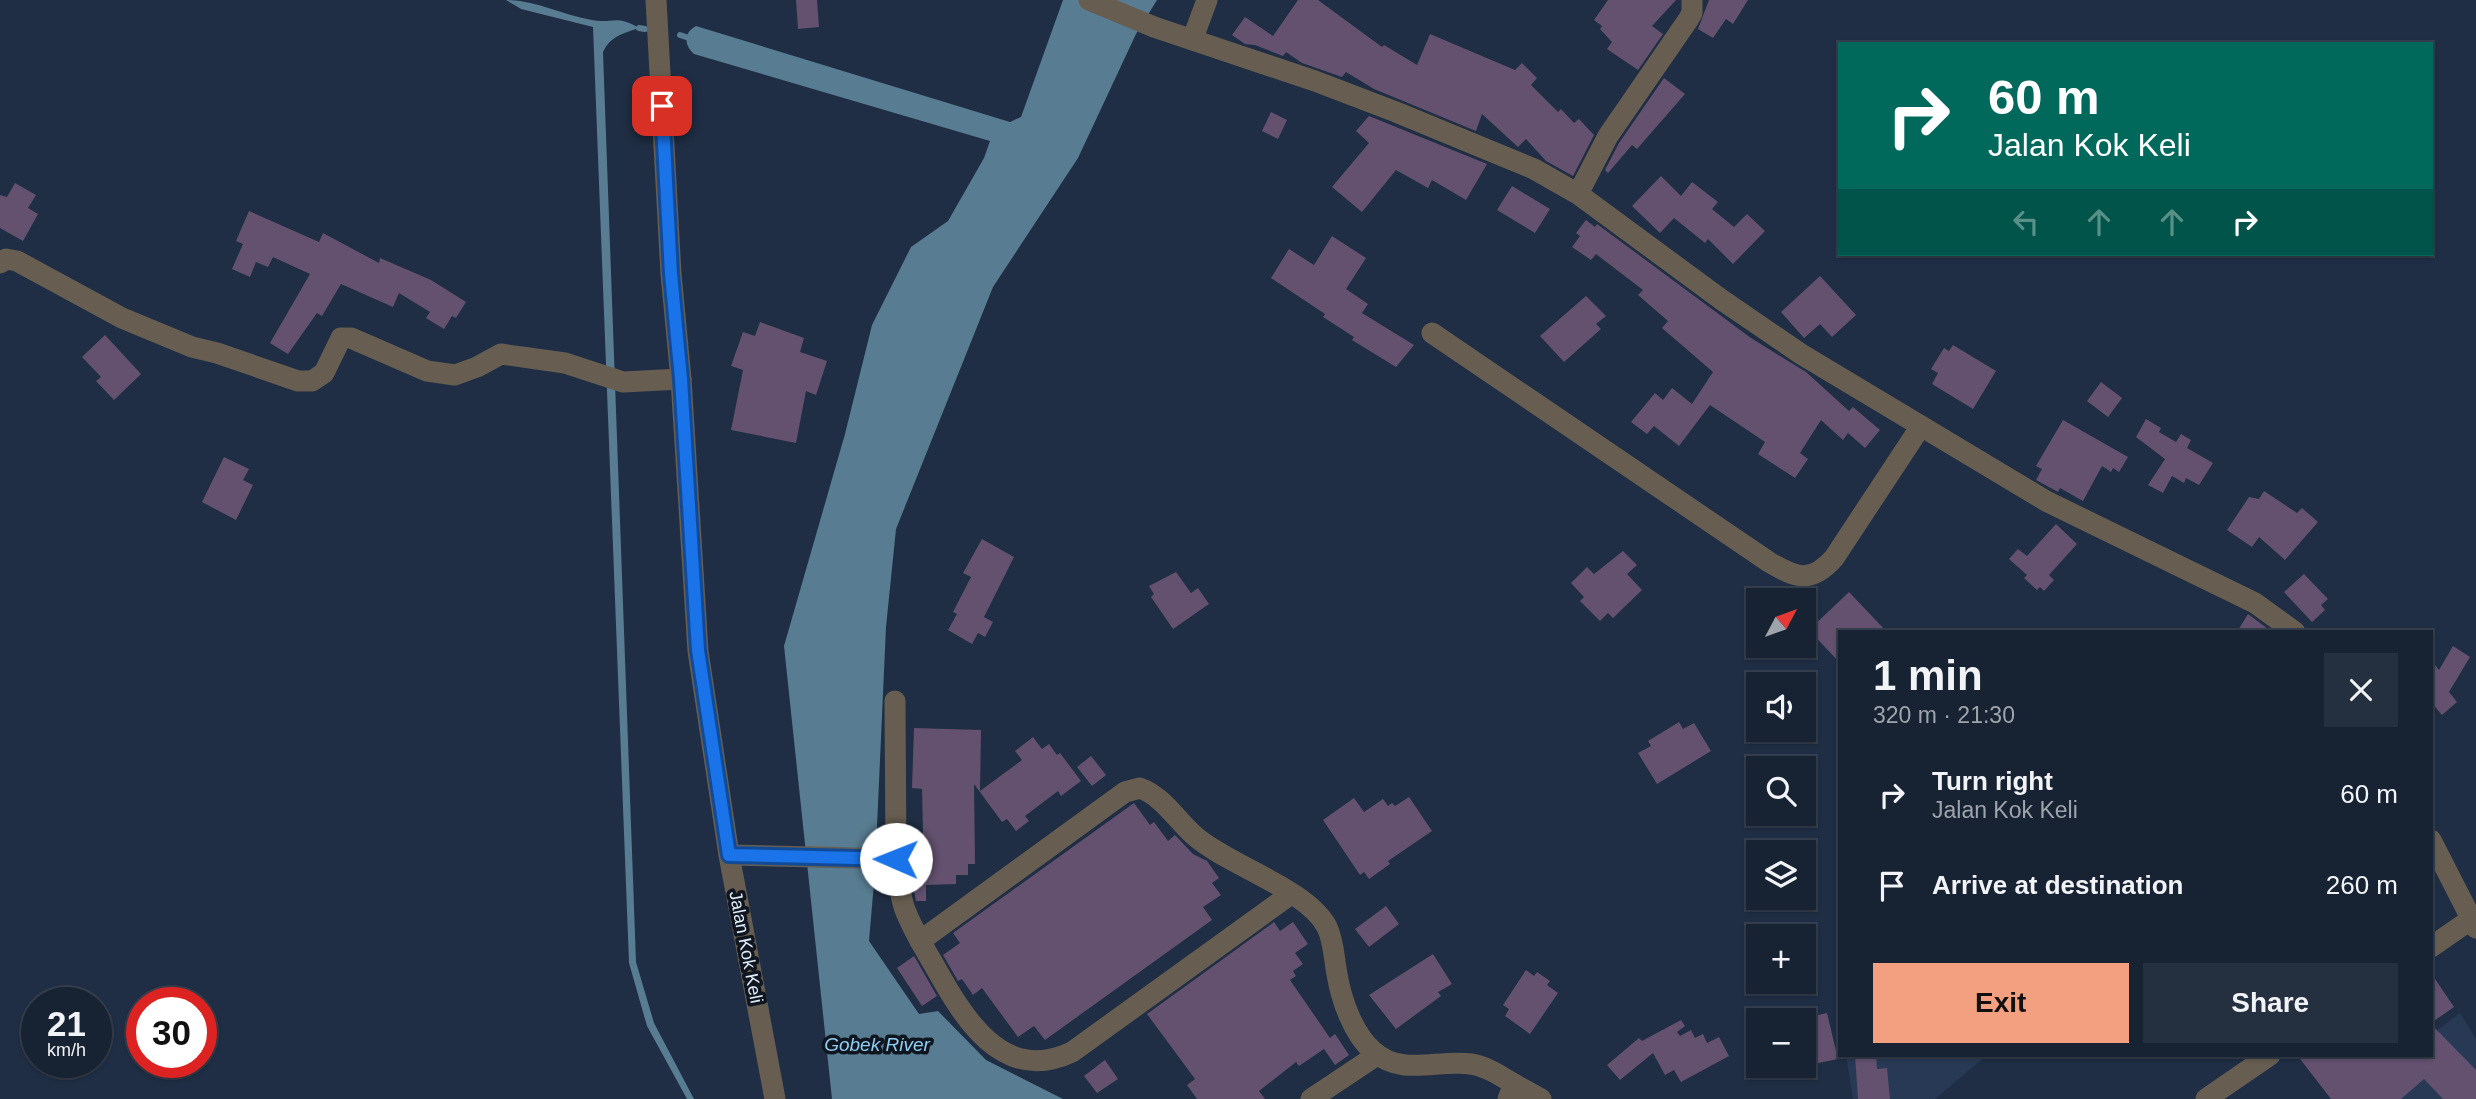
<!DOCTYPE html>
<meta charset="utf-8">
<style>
body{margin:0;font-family:Helvetica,sans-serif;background:#242f3f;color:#f1f3f6;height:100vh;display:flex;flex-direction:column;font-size:26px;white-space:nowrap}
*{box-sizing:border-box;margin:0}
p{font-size:23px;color:#9ea4ac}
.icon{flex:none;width:38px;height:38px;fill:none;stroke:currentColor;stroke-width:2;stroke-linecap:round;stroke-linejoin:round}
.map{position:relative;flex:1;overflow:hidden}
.side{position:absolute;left:1838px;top:630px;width:595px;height:427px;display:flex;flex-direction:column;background:#172233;border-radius:0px;box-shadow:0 2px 5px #0004,0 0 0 2px #363f4e}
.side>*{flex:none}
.banner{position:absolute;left:1838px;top:42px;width:595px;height:214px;border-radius:0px;box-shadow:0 2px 5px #0004,0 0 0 2px #363f4e;background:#00695c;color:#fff;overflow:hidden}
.needle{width:46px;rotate:49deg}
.controls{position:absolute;left:1746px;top:588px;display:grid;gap:14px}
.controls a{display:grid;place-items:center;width:70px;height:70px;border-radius:0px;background:#172233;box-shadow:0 2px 5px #0004,0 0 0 2px #363f4e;font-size:35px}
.speed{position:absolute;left:21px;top:987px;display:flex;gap:14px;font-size:35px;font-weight:700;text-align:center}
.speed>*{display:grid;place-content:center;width:91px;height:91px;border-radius:50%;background:#172233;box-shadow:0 2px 5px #0004,0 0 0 2px #363f4e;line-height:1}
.speed small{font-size:18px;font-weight:400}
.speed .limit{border:10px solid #d22;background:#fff;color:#111}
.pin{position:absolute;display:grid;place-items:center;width:60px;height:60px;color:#fff;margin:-30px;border-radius:14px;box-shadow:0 4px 10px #0006}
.me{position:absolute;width:77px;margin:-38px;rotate:271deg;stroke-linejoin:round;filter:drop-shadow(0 0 5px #0008)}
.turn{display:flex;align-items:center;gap:24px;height:147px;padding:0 35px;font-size:32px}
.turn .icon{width:91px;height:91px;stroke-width:2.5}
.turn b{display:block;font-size:49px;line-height:60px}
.lanes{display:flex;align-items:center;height:66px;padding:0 35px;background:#0003;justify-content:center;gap:35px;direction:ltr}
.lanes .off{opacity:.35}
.round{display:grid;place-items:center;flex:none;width:74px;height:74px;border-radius:0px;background:#242f3f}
.headline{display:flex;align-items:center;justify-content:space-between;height:119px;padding:0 35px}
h1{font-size:42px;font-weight:600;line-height:52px}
.cta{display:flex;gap:14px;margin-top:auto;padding:14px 35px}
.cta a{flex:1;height:80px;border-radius:0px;background:#f2a080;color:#111;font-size:28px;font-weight:600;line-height:80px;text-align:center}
.cta a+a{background:#242f3f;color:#f1f3f6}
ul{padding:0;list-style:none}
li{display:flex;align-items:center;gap:21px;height:91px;padding:0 35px}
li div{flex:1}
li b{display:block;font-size:26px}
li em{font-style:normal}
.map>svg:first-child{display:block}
</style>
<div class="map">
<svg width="2476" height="1099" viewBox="0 0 2476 1099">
<rect width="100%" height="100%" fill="#1f2e44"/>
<g fill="#273954">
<path d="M2460 1013 2476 1039V1099H2344L2431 1055V1035Z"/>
<path d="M1846 1055H1987L1935 1099H1853Z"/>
</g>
<g fill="#587c91">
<path d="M506 0C535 0 563 15 592 20 614 24 615 14 639 28 622 34 611 36 603 52L636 962 654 1023 694 1099H687L647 1026 629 963 593 27 521 9Z"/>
<path d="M1063 0H1157L1136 34 1078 158 993 287 896 529 886 627 875 871 869 941 919 1014 938 1011 986 1060 1063 1099H832L784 646 845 434 872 325 911 247 948 221 984 158 990 141 694 54C684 45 683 33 696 26L1010 122 1021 117Z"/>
</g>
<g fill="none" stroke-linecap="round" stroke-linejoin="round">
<g stroke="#587c91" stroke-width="6">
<path d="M639 28 645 29"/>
<path d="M680 35 686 37"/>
</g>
</g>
<g fill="#63516f">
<path d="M796 0H817L819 27 798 29Z"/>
<path d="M1298 0H1318L1382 47 1384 45 1417 65 1430 34 1515 70 1522 63 1537 78 1531 85 1558 112 1561 109 1574 123 1579 119 1594 135 1573 176 1546 161 1526 139 1518 147 1482 114 1476 131 1374 89 1346 72 1342 77 1302 63 1286 52 1283 56 1255 45 1245 44 1232 35 1245 17 1273 36Z"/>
<path d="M1608 0H1676L1652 26 1663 34 1638 70 1607 49 1612 42 1600 29 1602 26 1594 20Z"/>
<path d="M1709 0H1748L1733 24 1726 19 1713 38 1698 29Z"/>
<path d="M1664 78 1685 94 1637 149 1632 145 1608 173 1605 170 1619 143Z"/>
<path d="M1271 112 1287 120 1278 139 1262 131Z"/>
<path d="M1369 116 1487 164 1466 200 1432 180 1428 188 1396 170 1362 212 1332 187 1369 143 1356 131Z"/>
<path d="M1661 176 1681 196 1692 182 1718 202 1712 209 1734 227 1747 214 1765 231 1733 264 1708 239 1705 243 1674 218 1660 233 1632 206Z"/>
<path d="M15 183 36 195 28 208 38 214 23 241 0 228V195L7 197Z"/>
<path d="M1512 186 1550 209 1535 233 1497 210Z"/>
<path d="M249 211 319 242 323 233 379 263 380 258 431 280 466 302 456 318 452 316 444 329 426 318 430 312 399 293 393 307 341 284 322 316 317 313 288 354 270 343 310 274 273 257 268 267 256 262 250 277 232 269 243 244 236 241Z"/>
<path d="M1586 220 1595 227 1597 224 1751 338 1806 372 1849 411 1853 407 1880 430 1865 448 1848 433 1843 440 1821 420 1800 453 1808 459 1795 478 1758 454 1765 442 1710 405 1679 446 1654 426 1647 434 1631 422 1655 393 1663 400 1672 388 1692 404 1713 372 1662 328 1668 321 1638 295 1643 290 1596 254 1591 260 1572 247 1580 236 1576 233Z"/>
<path d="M1332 236 1366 258 1346 289 1368 304 1362 313 1414 345 1396 367 1352 340 1354 337 1323 317 1325 314 1271 278 1289 249 1314 265Z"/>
<path d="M1820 276 1856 315 1832 337 1820 324 1804 338 1781 312Z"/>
<path d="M1586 296 1606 316 1596 324 1601 329 1564 362 1540 336Z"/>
<path d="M760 322 804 338 800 352 827 361 816 395 806 391 796 443 731 430 743 370 731 366 743 332 755 336Z"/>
<path d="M105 335 141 374 114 400 96 381 101 377 82 357Z"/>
<path d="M1953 345 1996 371 1973 409 1932 384 1938 373 1931 369 1944 348 1949 351Z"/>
<path d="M2101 382 2122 398 2108 417 2087 401Z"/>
<path d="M2146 419 2161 428 2159 432 2176 442 2181 434 2191 440 2187 448 2213 463 2199 485 2186 478 2184 483 2172 476 2163 493 2148 485 2165 459 2136 437Z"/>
<path d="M2063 420 2128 457 2119 472 2113 468 2111 472 2102 466 2083 501 2060 488 2058 492 2036 480 2042 469 2036 466Z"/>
<path d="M224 457 249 469 243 480 253 485 236 520 202 502Z"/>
<path d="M2264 491 2297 513 2302 508 2318 522 2285 560 2259 537 2252 547 2227 530 2249 497 2259 499Z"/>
<path d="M2056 524 2077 544 2049 575 2054 580 2044 591 2040 587 2037 590 2024 578 2027 575 2009 559 2018 549 2027 556Z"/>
<path d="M982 539 1014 557 984 617 993 622 985 637 978 633 972 644 948 630 957 614 953 612 971 577 963 573Z"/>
<path d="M1623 551 1637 565 1627 574 1642 590 1613 618 1608 613 1600 621 1580 601 1584 597 1571 583 1587 567 1594 574Z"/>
<path d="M1176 572 1191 593 1198 588 1209 604 1173 629 1151 597 1154 594 1149 586Z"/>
<path d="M2304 574 2328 599 2321 605 2325 610 2312 622 2284 592Z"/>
<path d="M1849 592 1887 632H1839V662L1809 630Z"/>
<path d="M2248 614 2272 632H2237Z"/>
<path d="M2453 646 2470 657 2449 692 2457 702 2442 715 2431 702V660L2439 670Z"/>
<path d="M1679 722 1683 729 1694 723 1711 751 1657 784 1638 753 1651 746 1648 741Z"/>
<path d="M914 728 981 730 980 791 1022 760 1015 751 1033 737 1042 749 1049 744 1057 755 1060 753 1081 781 1061 796 1058 791 1025 816 1029 821 1016 831 1007 819 1002 822 974 784 975 864H968V875H956V884L926 885V901H916L911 876H924L922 789 912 788Z"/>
<path d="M1091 756 1106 775 1092 786 1077 767Z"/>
<path d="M1409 797 1432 831 1388 861 1390 864 1369 879 1364 872 1360 875 1323 820 1354 798 1364 812 1383 799 1388 806 1392 803 1395 806Z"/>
<path d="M1134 803 1150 825 1154 822 1168 841 1175 835 1193 854 1207 861 1219 878 1212 883 1221 895 1203 907 1212 920 1045 1040 1034 1026 1018 1037 982 988 973 995 962 979 958 981 943 955 960 943 953 933Z"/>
<path d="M1386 906 1399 924 1369 947 1355 929Z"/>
<path d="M1274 922 1280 931 1293 922 1308 944 1295 953 1303 964 1293 971 1296 976 1290 980 1330 1038 1335 1034 1349 1055 1335 1065 1324 1049 1299 1066 1296 1062 1259 1091 1265 1099H1197L1187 1085 1195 1079 1147 1014Z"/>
<path d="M1433 954 1452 984 1438 992 1441 996 1396 1029 1369 995Z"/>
<path d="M914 956 937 996 922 1006 897 968Z"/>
<path d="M1526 970 1534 976 1537 972 1550 981 1547 985 1558 993 1530 1034 1505 1016 1509 1009 1503 1005Z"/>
<path d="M2431 973 2454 1007 2431 1023Z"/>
<path d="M1827 1013 1838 1059 1804 1066V1018Z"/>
<path d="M1681 1020 1685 1026 1677 1032 1680 1036 1691 1030 1695 1038 1703 1034 1707 1043 1719 1037 1729 1056 1681 1082 1674 1070 1665 1075 1653 1053 1620 1080 1607 1065 1639 1038 1642 1041Z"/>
<path d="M2431 1024 2476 1070V1099H2443L2424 1079 2401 1099H2331L2297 1055H2431Z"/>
<path d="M1855 1055H1876L1877 1069 1887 1068 1890 1099H1858Z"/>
<path d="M1105 1060 1118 1079 1097 1093 1084 1076Z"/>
</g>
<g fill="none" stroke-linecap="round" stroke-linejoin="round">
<g stroke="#675e51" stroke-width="21">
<path d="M656 0 671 274 681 379 698 651 729 855 775 1099"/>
<path d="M1089 0 1154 27 1315 81 1396 112 1534 169 1578 194 1722 300 1801 354 2046 501 2255 603 2295 632"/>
<path d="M1193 38 1207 0"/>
<path d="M1578 194 1608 136 1688 20 1692 13V0"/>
<path d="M0 263 6 259 17 261 122 318 192 347 217 353 298 381H312L324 373 341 338H351L427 371 455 375 477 367 501 354 565 363 623 382 681 379"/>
<path d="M1432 333 1769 562C1796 578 1811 584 1834 558L1921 426"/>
<path d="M895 701 896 859"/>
<path d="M2431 840 2476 928"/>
<path d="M729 855 896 859C898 875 899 891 904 907 911 927 923 946 934 965 963 1017 1002 1085 1072 1052L1291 894"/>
<path d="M920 941 1125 792 1140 788C1164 797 1177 821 1196 837 1230 866 1307 889 1327 927 1334 942 1334 959 1337 974 1341 999 1353 1034 1373 1051 1402 1077 1437 1059 1471 1064 1486 1066 1501 1076 1514 1084L1508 1099"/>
<path d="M2431 947 2476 916"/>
<path d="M1514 1084 1541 1099"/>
<path d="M1311 1099 1377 1055"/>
<path d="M2206 1099 2270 1055"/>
</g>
</g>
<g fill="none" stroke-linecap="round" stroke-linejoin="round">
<defs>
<path id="route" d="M662 106 671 274 681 379 698 650 729 855 896 859"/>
</defs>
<use href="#route" stroke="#114b97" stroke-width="18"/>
<use href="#route" stroke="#1a73e8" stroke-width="12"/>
</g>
<g text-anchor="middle" stroke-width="7" stroke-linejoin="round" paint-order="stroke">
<g font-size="18" fill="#e1ebf9" stroke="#0f1620">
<text transform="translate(746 947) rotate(79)" y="6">Jalan Kok Keli</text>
</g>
<g font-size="19" font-style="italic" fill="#8fcdf2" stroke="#0f1620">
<text x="877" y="1051">Gobek River</text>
</g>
</g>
</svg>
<div class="controls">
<a><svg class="needle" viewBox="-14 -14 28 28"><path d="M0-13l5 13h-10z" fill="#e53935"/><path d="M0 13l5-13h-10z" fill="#9ea4ac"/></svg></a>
<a><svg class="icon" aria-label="sound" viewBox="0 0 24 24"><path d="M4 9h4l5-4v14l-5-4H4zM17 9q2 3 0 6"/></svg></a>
<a><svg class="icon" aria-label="search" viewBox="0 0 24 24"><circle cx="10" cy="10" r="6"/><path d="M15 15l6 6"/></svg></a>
<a><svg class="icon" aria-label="layers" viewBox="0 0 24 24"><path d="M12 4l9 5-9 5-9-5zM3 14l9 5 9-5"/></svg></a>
<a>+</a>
<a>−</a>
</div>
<div class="speed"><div>21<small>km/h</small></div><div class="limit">30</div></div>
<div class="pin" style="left:662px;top:106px;background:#d93025"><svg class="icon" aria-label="arrive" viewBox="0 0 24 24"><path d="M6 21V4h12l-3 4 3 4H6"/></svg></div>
<svg class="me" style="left:896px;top:859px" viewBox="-20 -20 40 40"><circle r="19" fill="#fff"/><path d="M0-13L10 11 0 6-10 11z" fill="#1a73e8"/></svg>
<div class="banner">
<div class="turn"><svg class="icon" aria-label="right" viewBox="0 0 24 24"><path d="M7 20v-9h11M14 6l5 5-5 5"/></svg><div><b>60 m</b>Jalan Kok Keli</div></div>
<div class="lanes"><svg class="icon off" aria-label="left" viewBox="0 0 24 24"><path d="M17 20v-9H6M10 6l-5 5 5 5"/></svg><svg class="icon off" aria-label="ahead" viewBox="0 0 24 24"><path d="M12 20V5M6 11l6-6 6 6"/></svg><svg class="icon off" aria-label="ahead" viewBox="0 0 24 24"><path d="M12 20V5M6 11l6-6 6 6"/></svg><svg class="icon" aria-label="right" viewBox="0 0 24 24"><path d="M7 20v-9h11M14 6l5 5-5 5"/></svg></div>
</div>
<section class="side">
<div class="headline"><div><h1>1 min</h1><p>320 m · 21:30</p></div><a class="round"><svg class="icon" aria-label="close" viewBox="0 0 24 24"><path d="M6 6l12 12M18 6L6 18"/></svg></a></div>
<ul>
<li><svg class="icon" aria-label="right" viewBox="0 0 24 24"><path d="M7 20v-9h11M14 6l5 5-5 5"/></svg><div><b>Turn right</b><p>Jalan Kok Keli</p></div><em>60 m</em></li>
<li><svg class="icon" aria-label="arrive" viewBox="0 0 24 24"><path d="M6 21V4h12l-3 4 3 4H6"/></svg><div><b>Arrive at destination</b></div><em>260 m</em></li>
</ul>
<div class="cta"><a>Exit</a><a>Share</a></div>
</section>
</div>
